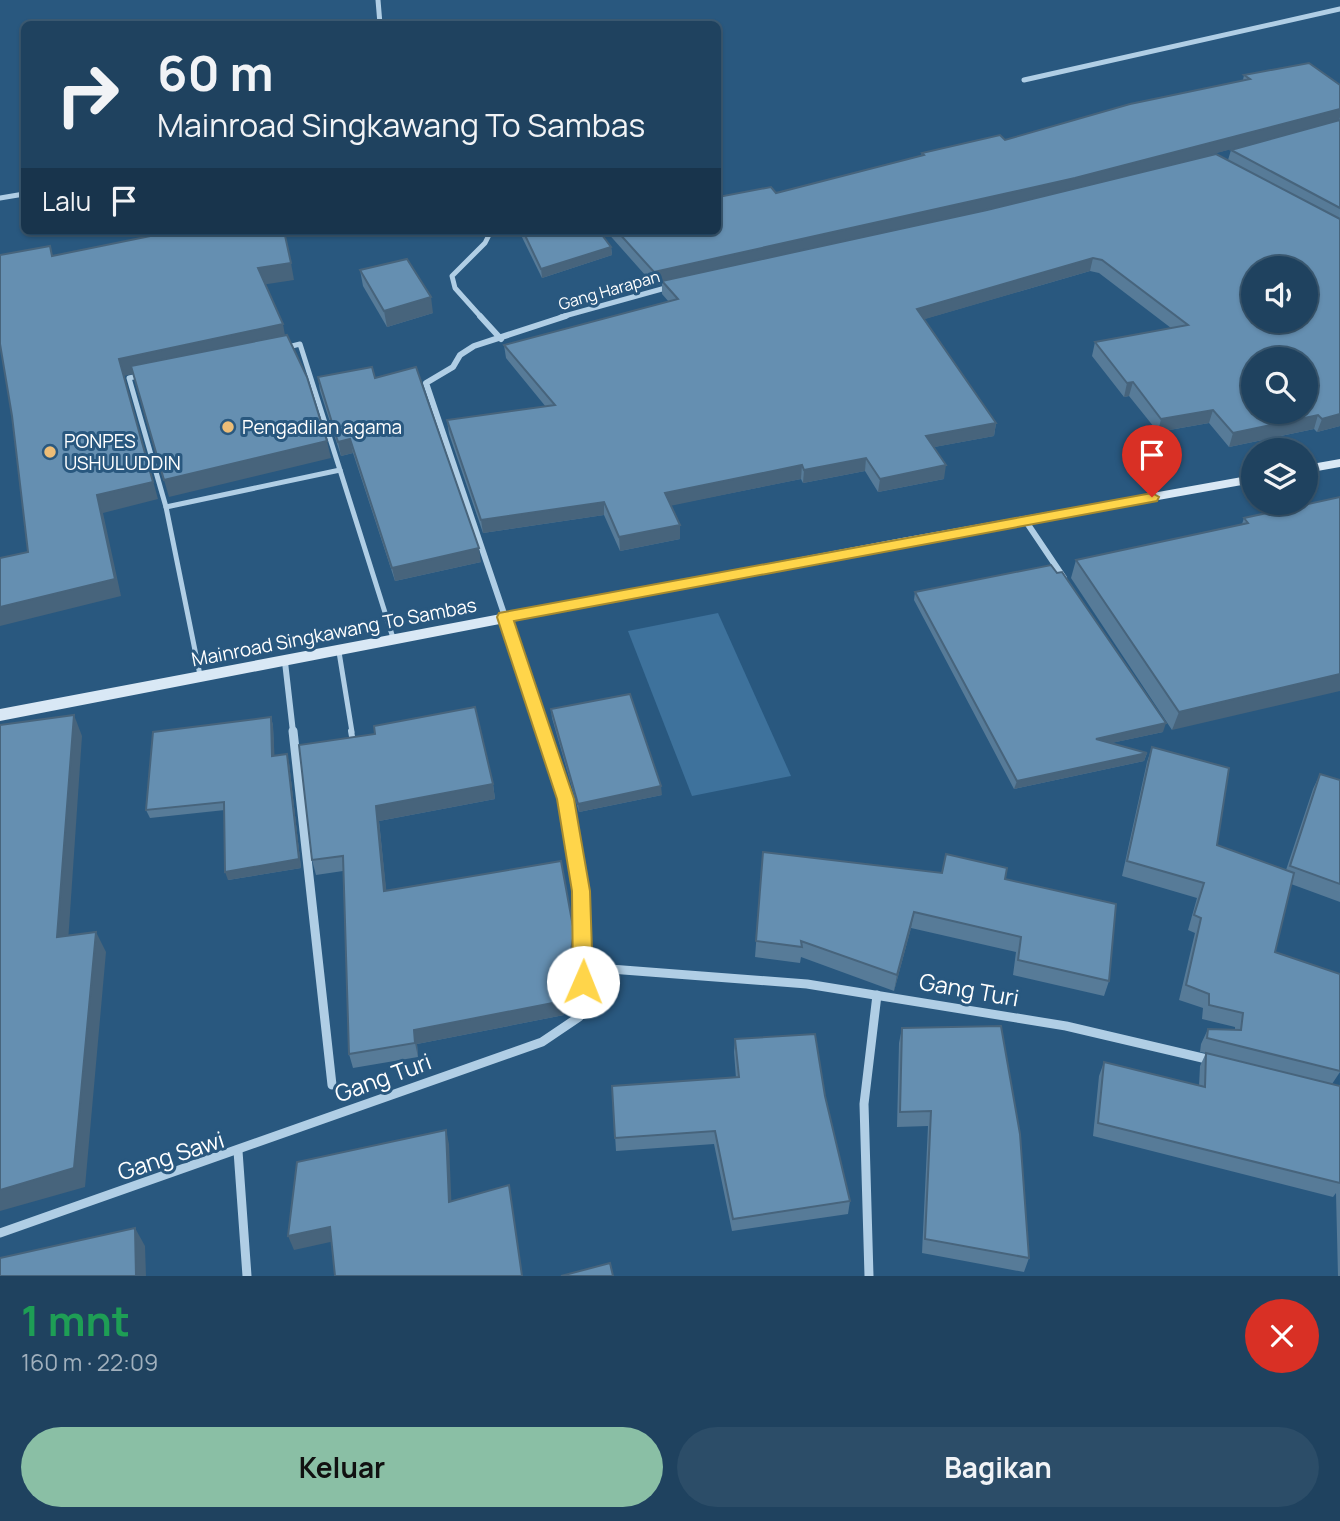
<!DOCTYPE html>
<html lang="id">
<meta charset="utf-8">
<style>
body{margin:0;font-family:Manrope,sans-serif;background:#2c4d68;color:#f1f3f6;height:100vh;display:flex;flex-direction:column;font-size:26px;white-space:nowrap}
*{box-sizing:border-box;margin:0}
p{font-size:23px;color:#a1b0bd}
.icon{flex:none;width:38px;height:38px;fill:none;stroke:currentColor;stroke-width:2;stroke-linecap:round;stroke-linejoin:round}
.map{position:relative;height:1276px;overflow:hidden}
.panel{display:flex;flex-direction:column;background:#1f425f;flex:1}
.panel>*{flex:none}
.guide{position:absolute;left:21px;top:21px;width:700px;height:214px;border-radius:10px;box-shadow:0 2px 5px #0004,0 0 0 2px #3c5b74;background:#1f425f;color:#f1f3f6;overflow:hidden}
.controls{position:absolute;left:1241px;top:256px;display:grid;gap:14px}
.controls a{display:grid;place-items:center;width:77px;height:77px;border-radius:50%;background:#1f425f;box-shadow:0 2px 5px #0004,0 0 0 2px #3c5b74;font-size:35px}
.pin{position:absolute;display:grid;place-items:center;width:60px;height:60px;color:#fff;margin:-72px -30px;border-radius:50% 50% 50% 0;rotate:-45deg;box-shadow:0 0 7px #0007}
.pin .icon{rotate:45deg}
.me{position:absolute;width:77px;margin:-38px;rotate:1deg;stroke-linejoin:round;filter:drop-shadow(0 0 5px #0008)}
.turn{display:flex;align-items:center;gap:24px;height:147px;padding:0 21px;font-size:32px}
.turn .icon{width:91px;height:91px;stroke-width:2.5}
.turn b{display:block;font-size:49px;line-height:60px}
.then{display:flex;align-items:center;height:66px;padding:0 21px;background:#0003;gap:14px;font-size:26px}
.round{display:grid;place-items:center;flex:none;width:74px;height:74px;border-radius:37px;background:#2c4d68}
.head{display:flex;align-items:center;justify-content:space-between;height:119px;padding:0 21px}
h1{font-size:42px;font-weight:700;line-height:52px;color:#1e9e55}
.cta{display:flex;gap:14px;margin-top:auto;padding:14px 21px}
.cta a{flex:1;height:80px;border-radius:42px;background:#8abfa5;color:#111;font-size:28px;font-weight:700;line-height:80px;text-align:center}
.cta a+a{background:#2c4d68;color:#f1f3f6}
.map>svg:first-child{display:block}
</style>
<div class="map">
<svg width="1340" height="1276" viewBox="0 0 1340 1276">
<rect width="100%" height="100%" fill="#29587f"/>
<path fill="#3e729c" d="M718 613 791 776 692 796 628 631Z"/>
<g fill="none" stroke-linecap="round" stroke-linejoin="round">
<g stroke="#b0cee5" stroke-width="5">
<path d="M288 347 300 344 340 470"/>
<path d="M138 376 129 378 166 507"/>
<path d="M339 652 352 732"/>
<path d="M200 675 166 507 340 470 394 641"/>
</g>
<path stroke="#b0cee5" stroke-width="6" d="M351 731 353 742"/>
<g stroke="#b0cee5" stroke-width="5">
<path d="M378 0 380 24"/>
<path d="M1024 80 1340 9"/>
<path d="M0 198 24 194"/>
<path d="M481 317 455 288 452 276 485 243 491 231"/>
<path d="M561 317 669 287"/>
</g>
<g stroke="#b0cee5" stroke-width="6">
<path d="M480 316 501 339"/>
<path d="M1025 520 1064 578"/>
<path d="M285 662 293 732"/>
<path d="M544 732 426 383 453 367 460 355 474 346 566 316"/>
</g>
<g stroke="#b0cee5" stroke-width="9">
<path d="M293 731 332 1085"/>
<path d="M584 967 807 984 1066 1026 1211 1060"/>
<path d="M238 1151 247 1276"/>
<path d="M0 1233 542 1042 579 1017C586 945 585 867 565 797 559 775 550 753 543 731"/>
<path d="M869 1276 864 1104 877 995"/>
</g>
<g fill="#d9e8f5" fill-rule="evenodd">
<path d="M1340 459V467L1306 473V465Z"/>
<path d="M1253 475V483L902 546 0 721V709L902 538Z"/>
</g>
</g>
<g fill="#577b98" fill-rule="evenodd">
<path d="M1244 75 1340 85V426L1317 432 1314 429 1229 447 1209 423 1158 432 1129 396 1124 397 1092 356 1095 342 1171 328 1099 273 1090 271 924 319 996 423 994 436 934 447 944 479 878 492 865 471 803 483 801 479 671 505 680 525V539L620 551 604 515 483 533 449 434 447 420 546 407 506 358 504 345 669 302 662 294V284L654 285 606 231H718L776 193 921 156 922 153 1005 140 1243 80ZM1292 133 1231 150 1228 160H1189Z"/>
<path d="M519 231H599L611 247 612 255 542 278Z"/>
<path d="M360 270 433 313 387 327 363 286Z"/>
<path d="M318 377 375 378 481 562 395 581 353 453 341 456 320 391Z"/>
<path d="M1340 497 1172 730 1071 578 1076 560 1242 524 1244 518Z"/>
<path d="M915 592 1163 732 1111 743 1147 753 1144 761 1014 789 914 600Z"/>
<path d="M551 709 662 795 579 812 552 718Z"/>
<path d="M271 717 273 726 274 756 289 763 301 868 228 880 225 810 150 818 146 810Z"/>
<path d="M299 745 493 784 495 799 379 821 386 891 575 946 564 1015 417 1044 418 1057 353 1068 349 1054 343 871 316 875 312 860Z"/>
<path d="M1152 747 1217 845 1286 870 1313 789 1320 774 1340 780V902L1291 884 1275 952 1340 974V1072L1332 1084 1340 1086V1276H1338L1336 1193 1333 1197 1093 1136 1099 1076 1104 1062 1199 1086 1200 1066 1206 1053 1200 1052 1201 1044 1208 1029 1235 1030V1027L1202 1019 1203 1008 1179 1000 1195 933 1188 930 1197 898 1122 876 1147 762Z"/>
<path d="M763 852 942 873 1005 879 1109 981 1104 996 1013 975 1016 952 911 928 894 991 801 957 800 963 755 957Z"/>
<path d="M902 1028 1029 1258 1024 1272 922 1253 928 1126 897 1127 899 1043Z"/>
<path d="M735 1039 825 1096 850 1201 848 1214 732 1231 714 1144 616 1151 612 1086 736 1078 734 1052Z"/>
</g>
<g fill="#47647c">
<path d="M1340 109V117L1339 121 1072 191 662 281V284L654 285V272Z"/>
<path d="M611 247 612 255 542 278 541 269Z"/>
<path d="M1093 258 1090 271 915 322 917 309Z"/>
<path d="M291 263 294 280 261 285 258 268Z"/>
<path d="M431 297 433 313 387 327 384 311Z"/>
<path d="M283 324 286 341 124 376 158 499 103 513 121 596 0 626V607L97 495 119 359Z"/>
<path d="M1133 382 1129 396 1124 397 1127 383Z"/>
<path d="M1213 410 1209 423 1158 432 1161 419Z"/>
<path d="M1340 414V426L1317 432 1322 419Z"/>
<path d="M1318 415 1314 429 1229 447 1233 433Z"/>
<path d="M996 423 994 436 924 449 926 436Z"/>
<path d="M350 439 353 453 341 456 338 442Z"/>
<path d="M327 441 331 458 169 497 164 480Z"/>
<path d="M866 458 865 471 803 483 804 470Z"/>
<path d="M802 465 801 479 665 507V493Z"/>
<path d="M946 465 944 479 878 492 880 479Z"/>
<path d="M604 502V515L483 533 481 520Z"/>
<path d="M680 525V539L620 551 619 537Z"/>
<path d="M479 548 481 562 395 581 392 568Z"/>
<path d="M1340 674V691L1172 730 1179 712Z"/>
<path d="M74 715 82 736 67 957 57 937Z"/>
<path d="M271 717 273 726 275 765 272 756Z"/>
<path d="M1166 723 1163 732 1093 747 1096 739Z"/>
<path d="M1147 753 1144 761 1014 789 1017 781Z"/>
<path d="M287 754 289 763 301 868 228 880 225 872Z"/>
<path d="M493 784 495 799 379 821 388 906 384 891 376 806Z"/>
<path d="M661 786 662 795 579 812 578 804Z"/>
<path d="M914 912 911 928 894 991 897 975Z"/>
<path d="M96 932 106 952 85 1187 0 1211V1190Z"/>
<path d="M574 932 575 946 564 1015 417 1044 418 1057 415 1043 414 1030Z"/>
<path d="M446 1130 449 1144 452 1216 449 1202Z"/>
<path d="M330 1227 335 1241 294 1250 288 1236Z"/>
<path d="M135 1228 145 1246 146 1276H136Z"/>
</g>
<g fill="#658fb1" stroke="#47647c" stroke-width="2" fill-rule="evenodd">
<path d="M1309 63 1340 85V109L1075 178 654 272 617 231H718V197L771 187 776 193 924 155 922 153 1000 135 1005 140 1130 104 1250 79 1244 75Z"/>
<path d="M1340 120V208L1231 150Z"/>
<path d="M1216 154 1340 219V414L1322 419 1318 415 1233 433 1213 410 1161 419 1133 382 1127 383 1095 342 1188 325 1102 260 1093 258 917 309 996 423 926 436 946 465 880 479 866 458 804 470 802 465 665 493 680 525 619 537 604 502 481 520 447 420 555 405 504 345 678 299 662 281 987 210ZM1253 268H1306V320H1253ZM1253 359H1306V411H1253Z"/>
<path d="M175 231H284L291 263 258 268 283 324 119 359 153 482 97 495 115 579 0 607V558L28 552 12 416 0 344V255L50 246 52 256Z"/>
<path d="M523 231H599L611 247 541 269Z"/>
<path d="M407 259 431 297 384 311 360 270Z"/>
<path d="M287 335 307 377 327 441 164 480 131 366Z"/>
<path d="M372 367 375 378 416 367 479 548 392 568 350 439 338 442 318 377Z"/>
<path d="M1340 497V674L1179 712 1076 560 1248 523 1244 518Z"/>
<path d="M1051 565 1057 573 1062 572 1166 723 1096 739 1147 753 1017 781 915 592Z"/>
<path d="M630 694 661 786 578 804 551 709Z"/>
<path d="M475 707 493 784 376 806 384 891 561 861 574 932 563 1001 414 1030 415 1043 349 1054 343 856 312 860 299 745 375 734 374 726Z"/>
<path d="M74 715 57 937 96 932 74 1168 0 1190V725Z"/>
<path d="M271 717 272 756 287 754 299 859 225 872 224 802 146 810 153 732Z"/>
<path d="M1152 747 1229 768 1217 845 1294 873 1275 952 1340 974V1071L1207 1038 1208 1029 1241 1030 1243 1013 1209 1005V994L1186 985 1201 918 1194 915 1204 883 1127 861Z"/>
<path d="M1320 774 1340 780V884L1290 866Z"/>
<path d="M763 852 942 873 946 854 1007 868 1005 879 1116 904 1109 981 1018 960 1021 937 914 912 897 975 801 941 802 947 756 941Z"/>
<path d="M1001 1026 1020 1134 1029 1258 925 1239 931 1111 900 1112 902 1028Z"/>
<path d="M815 1034 825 1096 850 1201 733 1219 715 1131 615 1138 612 1086 739 1077 735 1039Z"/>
<path d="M1206 1053 1340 1086V1183L1098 1123 1104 1062 1205 1087Z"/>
<path d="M446 1130 449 1202 509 1185 522 1276H335L330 1227 288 1236 297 1162Z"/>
<path d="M135 1228 136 1276H0V1258Z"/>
<path d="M610 1263 613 1276H561Z"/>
</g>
<path fill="#ffd54a" stroke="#a68a30" stroke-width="2" d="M1152 493 1159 497 1157 501 514 621 574 799 590 891 593 982 590 988H576L573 982 572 891 557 799 497 617 499 613Z"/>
<g fill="#ecbd77" stroke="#29587f" stroke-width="2.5">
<circle cx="228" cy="427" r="7"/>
<circle cx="50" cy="452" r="7"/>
</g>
<g text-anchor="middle" stroke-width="6" stroke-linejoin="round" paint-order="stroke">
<g font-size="16" fill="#fff" stroke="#29587f">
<text transform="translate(609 290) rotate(-16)" y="6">Gang Harapan</text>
</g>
<g font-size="19" fill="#fff" stroke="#29587f" text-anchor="start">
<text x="242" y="434">Pengadilan agama</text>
<text x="64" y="448">PONPES<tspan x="64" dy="22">USHULUDDIN</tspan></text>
</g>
<g font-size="19" fill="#fff" stroke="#29587f">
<text transform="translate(334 632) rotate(-11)" y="7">Mainroad Singkawang To Sambas</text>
</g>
<g font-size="23" fill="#fff" stroke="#29587f">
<text transform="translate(969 990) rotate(10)" y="8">Gang Turi</text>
<text transform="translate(383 1078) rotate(-20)" y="8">Gang Turi</text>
<text transform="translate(171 1156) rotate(-18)" y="8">Gang Sawi</text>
</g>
</g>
</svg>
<div class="controls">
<a><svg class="icon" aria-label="sound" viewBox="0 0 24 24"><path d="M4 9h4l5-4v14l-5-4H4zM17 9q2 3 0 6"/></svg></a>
<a><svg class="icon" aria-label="search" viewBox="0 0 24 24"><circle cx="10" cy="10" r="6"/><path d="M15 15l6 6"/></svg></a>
<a><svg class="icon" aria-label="layers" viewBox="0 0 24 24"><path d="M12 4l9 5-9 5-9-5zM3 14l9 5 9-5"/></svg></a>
</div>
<div class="pin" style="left:1152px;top:497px;background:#d93025"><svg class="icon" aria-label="arrive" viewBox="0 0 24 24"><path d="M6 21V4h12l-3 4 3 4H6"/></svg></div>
<svg class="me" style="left:583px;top:982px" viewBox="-20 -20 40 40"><circle r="19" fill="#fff"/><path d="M0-13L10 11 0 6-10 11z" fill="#ffd54a"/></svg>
<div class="guide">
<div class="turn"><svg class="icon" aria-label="right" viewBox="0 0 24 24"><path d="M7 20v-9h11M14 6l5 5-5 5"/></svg><div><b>60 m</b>Mainroad Singkawang To Sambas</div></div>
<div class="then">Lalu<svg class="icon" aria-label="arrive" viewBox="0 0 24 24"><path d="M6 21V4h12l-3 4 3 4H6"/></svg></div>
</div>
</div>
<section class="panel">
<div class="head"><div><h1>1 mnt</h1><p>160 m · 22:09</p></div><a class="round" style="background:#d93025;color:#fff"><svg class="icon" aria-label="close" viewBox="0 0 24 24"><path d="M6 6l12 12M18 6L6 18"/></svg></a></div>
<div class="cta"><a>Keluar</a><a>Bagikan</a></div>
</section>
